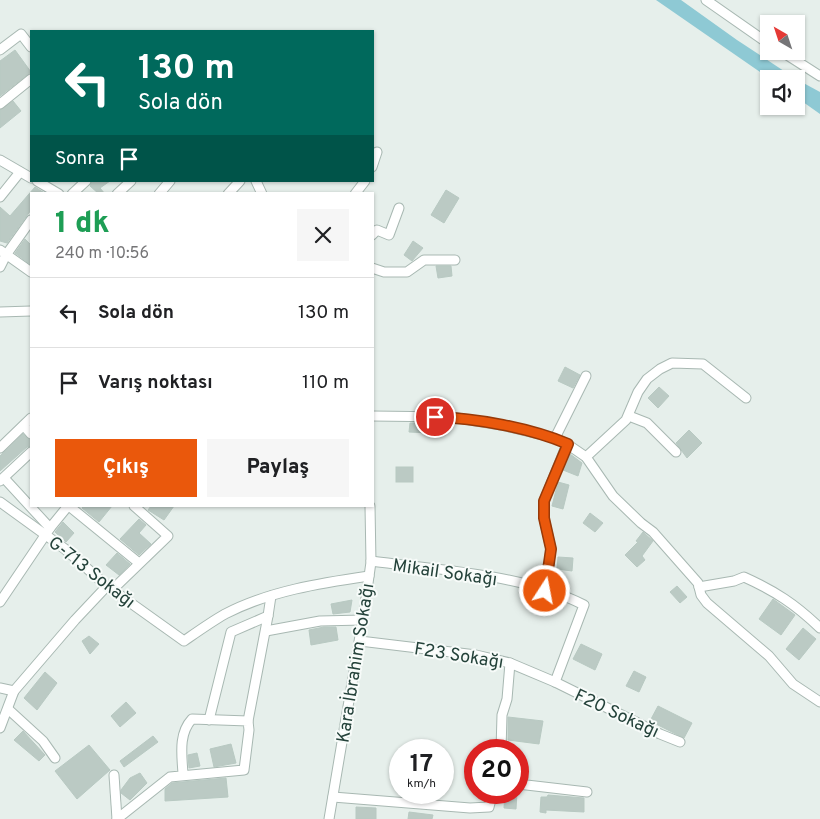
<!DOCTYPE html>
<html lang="tr">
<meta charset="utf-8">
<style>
body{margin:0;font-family:Overpass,sans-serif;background:#f6f6f6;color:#202124;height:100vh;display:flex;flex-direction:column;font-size:19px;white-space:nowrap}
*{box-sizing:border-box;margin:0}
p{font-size:16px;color:#757577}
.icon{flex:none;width:28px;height:28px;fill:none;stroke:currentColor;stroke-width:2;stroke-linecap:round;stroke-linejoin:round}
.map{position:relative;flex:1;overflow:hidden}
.side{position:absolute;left:30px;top:192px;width:344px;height:315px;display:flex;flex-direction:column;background:#fff;border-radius:0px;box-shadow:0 1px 4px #0004}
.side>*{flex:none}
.banner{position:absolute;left:30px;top:30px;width:344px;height:152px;border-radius:0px;box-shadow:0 1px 4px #0004;background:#00695c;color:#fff;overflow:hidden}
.needle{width:32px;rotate:321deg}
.fabs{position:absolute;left:760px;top:15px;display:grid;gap:10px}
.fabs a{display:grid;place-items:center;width:45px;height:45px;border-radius:0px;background:#fff;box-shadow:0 1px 4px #0004;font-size:25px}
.speed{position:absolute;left:389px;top:739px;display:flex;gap:10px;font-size:25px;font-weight:700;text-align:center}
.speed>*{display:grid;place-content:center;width:65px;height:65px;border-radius:50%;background:#fff;box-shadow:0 1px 4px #0004;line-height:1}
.speed small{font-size:12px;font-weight:400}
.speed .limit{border:8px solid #d22;background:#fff;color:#111}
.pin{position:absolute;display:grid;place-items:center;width:42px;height:42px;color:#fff;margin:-21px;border:2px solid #fff;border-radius:50%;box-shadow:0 1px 5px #0007}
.me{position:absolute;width:55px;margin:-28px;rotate:11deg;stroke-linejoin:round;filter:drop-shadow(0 0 4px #0008)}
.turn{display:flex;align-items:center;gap:18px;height:105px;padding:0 25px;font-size:22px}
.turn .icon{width:65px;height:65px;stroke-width:2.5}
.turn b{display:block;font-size:35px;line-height:42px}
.then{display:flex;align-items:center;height:48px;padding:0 25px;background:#0003;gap:10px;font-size:19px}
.round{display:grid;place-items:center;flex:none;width:52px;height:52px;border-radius:0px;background:#f6f6f6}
.headline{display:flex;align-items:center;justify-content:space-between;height:85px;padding:0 25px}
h1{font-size:30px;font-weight:800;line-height:38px;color:#1e9e55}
.primary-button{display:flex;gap:10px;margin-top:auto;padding:10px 25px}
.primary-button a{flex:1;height:58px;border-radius:0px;background:#ea580c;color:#fff;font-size:20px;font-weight:800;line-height:58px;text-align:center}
.primary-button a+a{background:#f6f6f6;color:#202124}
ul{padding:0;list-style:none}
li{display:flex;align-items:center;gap:15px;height:70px;padding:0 25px;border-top:1px solid #e0e0e0}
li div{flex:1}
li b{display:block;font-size:19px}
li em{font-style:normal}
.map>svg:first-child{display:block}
</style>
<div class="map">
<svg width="820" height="819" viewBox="0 0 820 819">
<rect width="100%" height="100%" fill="#e6efeb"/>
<g fill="#8ec9d4">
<path d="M656 0H681L737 40 796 79H770Z"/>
<path d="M796 79 820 92V114L796 97Z"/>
</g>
<g fill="#bbcac4" stroke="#b8c9c2">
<path d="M15 50 31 72 0 96V61Z"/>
<path d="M13 101 21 111 0 128V110Z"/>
<path d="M92 181H110L100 188 105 194H99L90 186Z"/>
<path d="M35 187 46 194H31V210L7 243 0 241V207L10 216Z"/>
<path d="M446 190 459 198 444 223 431 215Z"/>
<path d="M25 239 31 245V265L15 253Z"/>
<path d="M413 241 423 248 412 261 404 255Z"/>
<path d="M436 266H451L452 276 438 278Z"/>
<path d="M565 367 580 375 573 388 558 381Z"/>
<path d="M659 387 669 396 658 408 648 398Z"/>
<path d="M410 423H430V433L409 432Z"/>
<path d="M689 430 702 443 687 458 676 443Z"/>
<path d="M23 434 31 440V446L27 447 0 471V456Z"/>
<path d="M570 454 582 463 578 476 563 470Z"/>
<rect x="396" y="467" width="17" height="15"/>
<path d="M558 482 569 485 563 509 552 506Z"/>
<path d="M84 506H112L99 522 82 508Z"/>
<path d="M151 506H174L164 520 148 510Z"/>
<path d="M590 513 603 523 595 532 583 523Z"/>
<path d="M139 519 146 525 139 533 151 544 139 555 120 539Z"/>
<path d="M63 522 74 533 66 542 55 532Z"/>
<path d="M643 532 653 541 642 556 645 560 637 567 625 555 638 542 636 541Z"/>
<path d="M117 553 130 564 119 575 106 565Z"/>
<path d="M558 557 573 558 572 571 557 569Z"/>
<path d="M677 586 687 597 680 603 670 592Z"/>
<path d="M773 599 795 615 781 635 759 619Z"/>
<path d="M352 600 350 612 333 614 331 604Z"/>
<path d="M324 627H336L338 640 311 645 309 630Z"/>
<path d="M803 628 816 639 799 660 786 649Z"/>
<path d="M89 636 99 644 90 654 82 641Z"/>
<path d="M581 644 602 654 595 670 573 659Z"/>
<path d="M634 671 646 677 639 692 626 686Z"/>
<path d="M45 672 57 683 37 710 24 698Z"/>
<path d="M126 702 136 713 120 727 111 716Z"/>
<path d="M658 706 692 723 684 738 650 721Z"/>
<path d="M508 717 543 721 539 744 508 740Z"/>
<path d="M23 731 45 755 39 761 14 740Z"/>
<path d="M153 736 158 742 124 767 120 761Z"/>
<path d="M231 744 236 763 214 767 210 749Z"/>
<path d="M89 745 110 770 77 799 55 771Z"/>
<path d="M197 753 200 766 189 768 188 755Z"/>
<path d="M140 773 147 783 130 800 121 793V790L130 778Z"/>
<path d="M226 778 228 797 165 801V789L172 783Z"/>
<path d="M505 792H517L516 809 504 808Z"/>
<path d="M548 795 584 798V812L546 810V813L540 812 541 797H547Z"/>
<path d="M356 807 376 808V819H356Z"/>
<path d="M409 812 433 815 432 819H408Z"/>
</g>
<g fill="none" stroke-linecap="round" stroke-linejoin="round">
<defs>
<g id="minor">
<path d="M706 0 769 44"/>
<path d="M0 50 21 34 31 47"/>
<path d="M781 51 820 76"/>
<path d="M0 104 31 79"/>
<path d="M0 160 31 178"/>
<path d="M372 167 377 152"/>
<path d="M37 181 59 194"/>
<path d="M256 181 262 194"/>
<path d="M72 194 86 181"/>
<path d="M117 194 131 181"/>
<path d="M159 194 170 181"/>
<path d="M228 194 240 181"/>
<path d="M355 194 365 181"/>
<path d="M0 197 20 172"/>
<path d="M372 235 377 230 389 235 399 208"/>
<path d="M0 250 31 272"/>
<path d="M0 267 6 255 31 220"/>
<path d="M372 268 384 272H407L424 260H455"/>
<path d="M0 312 31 311"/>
<path d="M372 416 451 417 501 425 555 438 567 444 586 457 613 496 641 523 653 532 698 583 701 595 707 603 769 656 793 684 820 702"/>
<path d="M629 416 647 423 676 452"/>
<path d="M24 426 31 434"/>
<path d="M555 438 586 376"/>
<path d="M0 448 31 418"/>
<path d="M586 457 626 420 638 392 647 379 660 369 672 363 703 364 746 398"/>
<path d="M4 478 50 528"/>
<path d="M0 481 31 452"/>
<path d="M0 502 65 549 107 586 184 641C197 632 211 622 225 614 269 591 321 583 369 576"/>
<path d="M69 506 139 563"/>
<path d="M371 561C438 570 524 574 584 605L555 682"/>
<path d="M699 587 734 581 744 577C775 591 795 604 820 628"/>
<path d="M112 590 168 536 134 506"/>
<path d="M545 591 551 549 544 518V501L567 444"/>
<path d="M0 602 50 528 68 506"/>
<path d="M266 631 320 621 363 620"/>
<path d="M360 641 476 655 510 663 555 682 660 734 680 742"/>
<path d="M0 688 14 691"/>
<path d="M8 709 43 741 55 758"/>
<path d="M209 720 231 632 268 616 271 596"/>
<path d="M248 721 268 616"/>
<path d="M0 728 14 691 75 620 107 586"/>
<path d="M501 750 502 715 507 699 510 663"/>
<path d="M114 775 117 819"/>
<path d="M518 784 587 792"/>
<path d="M333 797 470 808 489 807 493 792"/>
<path d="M117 819 170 777 244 770 249 730 248 721 192 719C178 734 182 756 183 774"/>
<path d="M329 819 364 612 371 562 370 506"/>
</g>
</defs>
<use href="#minor" stroke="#a8b8b2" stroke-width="11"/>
<use href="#minor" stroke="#fff" stroke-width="9"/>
</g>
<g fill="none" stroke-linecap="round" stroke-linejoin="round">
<defs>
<path id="route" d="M435 417C476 418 530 428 568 444L544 501V518L551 549 545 591"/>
</defs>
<use href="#route" stroke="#983908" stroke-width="12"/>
<use href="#route" stroke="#ea580c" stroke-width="9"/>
</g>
<g text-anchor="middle" stroke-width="4" stroke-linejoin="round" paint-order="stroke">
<g font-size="18" fill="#24423a" stroke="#f7fbf9">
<text transform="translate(92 572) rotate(38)" y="6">G-713 Sokağı</text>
<text transform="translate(445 572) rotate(8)" y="6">Mikail Sokağı</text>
<text transform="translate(459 655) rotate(9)" y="6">F23 Sokağı</text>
<text transform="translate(355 663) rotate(-81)" y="6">Kara İbrahim Sokağı</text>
<text transform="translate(617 713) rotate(25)" y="6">F20 Sokağı</text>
</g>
</g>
</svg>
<div class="fabs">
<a><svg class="needle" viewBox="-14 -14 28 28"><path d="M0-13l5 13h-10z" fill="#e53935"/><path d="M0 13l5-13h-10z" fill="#757577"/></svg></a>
<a><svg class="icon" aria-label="sound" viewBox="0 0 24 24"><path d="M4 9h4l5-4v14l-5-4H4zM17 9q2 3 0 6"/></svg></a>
</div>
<div class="speed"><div>17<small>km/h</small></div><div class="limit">20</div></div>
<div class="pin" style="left:435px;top:417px;background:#d93025"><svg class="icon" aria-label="arrive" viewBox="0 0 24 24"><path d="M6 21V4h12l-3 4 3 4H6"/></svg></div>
<svg class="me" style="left:545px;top:591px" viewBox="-20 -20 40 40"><circle r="17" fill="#ea580c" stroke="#fff" stroke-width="3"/><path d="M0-11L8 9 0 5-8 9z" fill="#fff"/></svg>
<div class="banner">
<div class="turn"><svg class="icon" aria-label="left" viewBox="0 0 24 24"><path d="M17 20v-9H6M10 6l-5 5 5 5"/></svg><div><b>130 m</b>Sola dön</div></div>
<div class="then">Sonra<svg class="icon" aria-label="arrive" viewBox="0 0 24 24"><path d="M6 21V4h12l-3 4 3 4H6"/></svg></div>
</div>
<section class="side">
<div class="headline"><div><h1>1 dk</h1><p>240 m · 10:56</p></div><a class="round"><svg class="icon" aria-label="close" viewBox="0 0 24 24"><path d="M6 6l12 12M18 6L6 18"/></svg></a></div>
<ul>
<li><svg class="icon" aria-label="left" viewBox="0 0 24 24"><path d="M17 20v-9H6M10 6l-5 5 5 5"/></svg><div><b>Sola dön</b></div><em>130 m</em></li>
<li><svg class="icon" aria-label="arrive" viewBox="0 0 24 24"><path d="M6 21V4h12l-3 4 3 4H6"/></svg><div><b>Varış noktası</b></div><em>110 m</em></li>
</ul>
<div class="primary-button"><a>Çıkış</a><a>Paylaş</a></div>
</section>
</div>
